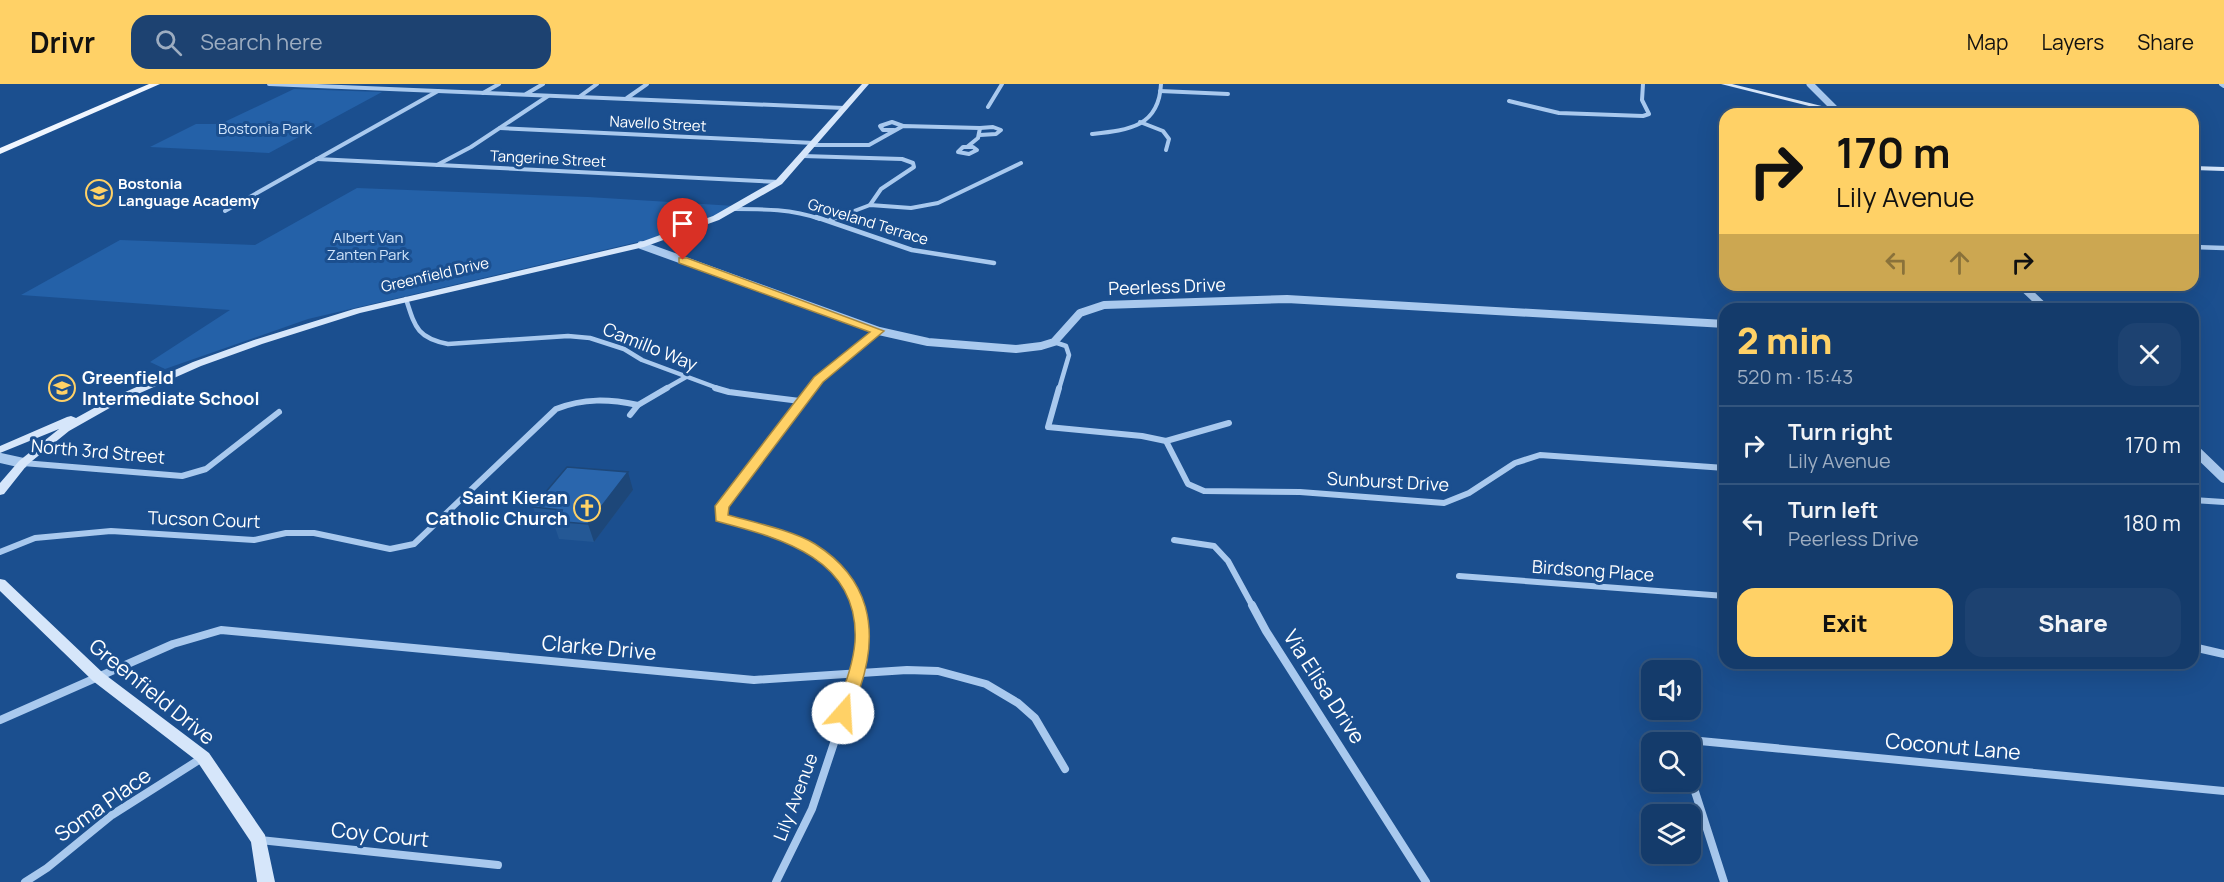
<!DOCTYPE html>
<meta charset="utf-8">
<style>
body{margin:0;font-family:Manrope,sans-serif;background:#1d4271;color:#f1f3f6;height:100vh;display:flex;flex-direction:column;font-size:22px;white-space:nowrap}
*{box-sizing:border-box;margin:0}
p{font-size:20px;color:#9dadc1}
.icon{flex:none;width:33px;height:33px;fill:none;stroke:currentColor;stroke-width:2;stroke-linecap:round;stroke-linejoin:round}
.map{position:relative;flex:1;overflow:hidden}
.drawer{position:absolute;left:1719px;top:219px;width:480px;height:366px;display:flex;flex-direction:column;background:#143b6b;border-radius:18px;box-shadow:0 6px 24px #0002,0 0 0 2px #33557e}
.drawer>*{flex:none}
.top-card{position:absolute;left:1719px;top:24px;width:480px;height:183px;border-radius:18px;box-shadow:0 6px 24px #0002,0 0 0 2px #33557e;background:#ffd166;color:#111;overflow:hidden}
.fabs{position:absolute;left:1641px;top:576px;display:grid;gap:12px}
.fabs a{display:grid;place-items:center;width:60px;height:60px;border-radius:12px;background:#143b6b;box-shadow:0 6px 24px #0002,0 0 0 2px #33557e;font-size:30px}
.pin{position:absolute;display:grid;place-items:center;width:51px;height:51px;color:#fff;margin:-62px -26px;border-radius:50% 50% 50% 0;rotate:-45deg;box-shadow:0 0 6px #0007}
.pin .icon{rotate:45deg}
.me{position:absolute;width:66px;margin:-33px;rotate:19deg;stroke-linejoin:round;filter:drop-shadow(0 0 4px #0008)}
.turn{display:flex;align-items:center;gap:21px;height:126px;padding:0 18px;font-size:27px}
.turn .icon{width:78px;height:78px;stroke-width:2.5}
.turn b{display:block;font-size:42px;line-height:51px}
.lanes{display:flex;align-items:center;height:57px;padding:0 18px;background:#0003;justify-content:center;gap:30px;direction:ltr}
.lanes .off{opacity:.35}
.round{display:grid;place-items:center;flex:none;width:63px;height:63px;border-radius:18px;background:#1d4271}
.headline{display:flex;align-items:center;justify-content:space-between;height:102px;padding:0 18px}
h1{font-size:36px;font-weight:800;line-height:45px;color:#ffd166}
.primary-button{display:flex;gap:12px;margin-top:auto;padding:12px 18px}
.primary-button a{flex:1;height:69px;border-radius:18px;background:#ffd166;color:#111;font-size:24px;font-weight:800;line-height:69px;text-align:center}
.primary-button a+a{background:#1d4271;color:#f1f3f6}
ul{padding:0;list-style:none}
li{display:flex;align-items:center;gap:18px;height:78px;padding:0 18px;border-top:2px solid #33557e}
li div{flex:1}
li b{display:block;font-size:22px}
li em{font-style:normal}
header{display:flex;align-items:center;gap:36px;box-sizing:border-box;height:84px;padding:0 30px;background:#ffd166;color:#111}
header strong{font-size:28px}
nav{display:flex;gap:33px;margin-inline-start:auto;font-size:21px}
.search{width:420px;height:54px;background:#1d4271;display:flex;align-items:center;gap:15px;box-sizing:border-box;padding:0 21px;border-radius:18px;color:#9dadc1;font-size:22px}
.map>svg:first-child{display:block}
</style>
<header>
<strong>Drivr</strong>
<div class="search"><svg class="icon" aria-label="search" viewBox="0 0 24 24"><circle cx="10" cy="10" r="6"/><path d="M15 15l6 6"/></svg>Search here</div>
<nav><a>Map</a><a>Layers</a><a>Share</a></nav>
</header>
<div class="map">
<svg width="2224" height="798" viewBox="0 0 2224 798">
<rect width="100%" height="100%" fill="#1b4f8f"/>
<g fill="#2461a8">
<path d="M294 5 382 8 269 69 150 63 196 40H220Z"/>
<path d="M357 104 588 113 735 122 716 132 655 154 308 235 165 285 150 278 230 226 21 211 120 156 255 161Z"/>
</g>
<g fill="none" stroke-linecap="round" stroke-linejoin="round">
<g stroke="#a9c9ee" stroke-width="4">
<path d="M269 0 844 24"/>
<path d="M2221 0 2224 2"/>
<path d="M1160 7 1228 10"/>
<path d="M483 9 499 0"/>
<path d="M526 10 543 0"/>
<path d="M579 13 597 0"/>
<path d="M627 14 647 0"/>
<path d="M1509 17 1559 29 1643 32 1649 30 1642 16 1643 0"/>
<path d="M988 23 1002 0"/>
<path d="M1140 38 1163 47 1169 55 1166 66"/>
<path d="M500 44 814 59"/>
<path d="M980 44 993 43 1001 46 996 50 980 51"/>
<path d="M894 46H883L880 42 892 38 903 42"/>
<path d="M1092 50C1129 46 1159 43 1161 0"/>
<path d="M813 61H869L903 42 980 44 978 54 967 63"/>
<path d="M963 63H973L977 66 969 70 958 68Z"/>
<path d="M803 72 902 75 913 79 914 83 881 105 870 121"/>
<path d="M317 75 779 98"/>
<path d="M437 81 471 63 548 12"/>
<path d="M734 125C764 125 792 125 820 135"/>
<path d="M225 127 438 7"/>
<path d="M833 135 870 121 911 124 938 119 1021 79"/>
</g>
<g stroke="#a9c9ee" stroke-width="4.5">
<path d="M816 133 912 166 994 179"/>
<path d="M830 136 837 133"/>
<path d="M2193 163 2224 164"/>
<path d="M406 215C415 243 417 254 448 260L568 252 590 254 624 265 642 276 720 305"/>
<path d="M1054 258 1066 262 1069 271 1059 305"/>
<path d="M665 305 686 293"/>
<path d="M811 305 819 295 879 247"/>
</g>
<g stroke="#a9c9ee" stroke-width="6">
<path d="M715 304 729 308 800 317"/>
<path d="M812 304 722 422 721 434C776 449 838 462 858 523"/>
<path d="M1059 304 1048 343 1142 352 1166 357"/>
<path d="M630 331 638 321 667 304"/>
<path d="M1229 339 1166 357 1188 400 1204 407 1300 408 1444 419 1469 409 1515 379 1540 371 1725 384"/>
<path d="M23 379 182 392 206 385 279 328"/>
<path d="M2193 416 2224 418"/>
<path d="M1174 456 1214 462 1228 477 1253 523"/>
<path d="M0 468 35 454 111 447 254 456 286 449H314L390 465 414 460 556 325C584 314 609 315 638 321"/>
<path d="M1459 492 1725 512"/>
</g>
<g stroke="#a9c9ee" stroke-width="8">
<path d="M1252 521 1266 547 1426 798"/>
<path d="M2193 563 2224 570"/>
<path d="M0 636 173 560 221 546 754 596 907 586 938 587 986 600 1018 619 1035 634 1065 685"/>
<path d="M1680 658 1679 655 2224 707"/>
<path d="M1690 692 1724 798"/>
<path d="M260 756 498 781"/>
<path d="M25 798 47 784 112 731 202 674"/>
<path d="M776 798 812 725 856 593 863 558 862 536 858 521"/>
</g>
<path stroke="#a9c9ee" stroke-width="7" d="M1810 0 1840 30"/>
<g stroke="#a9c9ee" stroke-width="8">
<path d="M641 161 879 247 928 258 1016 265 1041 262 1054 258 1080 229 1104 221 1287 215 1725 240"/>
<path d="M2021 201 2046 225"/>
</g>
<g stroke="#a9c9ee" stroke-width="10">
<path d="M2193 364 2224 394"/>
<path d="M0 374 23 379"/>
</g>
<g fill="#d6e6fa" fill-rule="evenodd">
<path d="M862 0H869L782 100 719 136 644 163 360 229 262 260 201 282 122 317 69 347 27 381 4 410 0 411V399L19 377 59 345 0 369V362L67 333 71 332 76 334 114 313 193 278 254 256 354 225 638 159 713 132 776 96Z"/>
<path d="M1721 0H1732L1854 30H1841Z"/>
<path d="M2193 82 2224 83V87L2193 86Z"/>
<path d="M0 495 5 496 103 589 209 669 265 751 275 798H257L251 758 197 677 93 597 0 507Z"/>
</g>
<path fill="#f0f6ff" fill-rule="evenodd" d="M149 0H160L0 70V64Z"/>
</g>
<path fill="#245895" d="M633 406 594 458 559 455 555 443 539 441 533 423Z"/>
<path fill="#1d4779" d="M628 388 633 406 594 458 588 440Z"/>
<path fill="#2a66ad" stroke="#1d4779" stroke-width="1.5" d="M567 383 628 388 588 440 553 437 562 426 533 423Z"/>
<path fill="#ffd166" stroke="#a68842" stroke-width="1.5" d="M679 174H687L884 247 823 298 729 423 728 431C753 438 794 447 815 460 869 494 880 545 860 604 857 614 855 624 849 634L843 635 837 634 835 629C843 606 853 582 855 558 860 474 780 454 716 437L715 422 814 293 870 248 679 179Z"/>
<defs>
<symbol id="school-ring" viewBox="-11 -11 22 22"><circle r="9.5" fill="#1b4f8f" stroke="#ffd166" stroke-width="1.5"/><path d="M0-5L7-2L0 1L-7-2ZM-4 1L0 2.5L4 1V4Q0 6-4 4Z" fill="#ffd166"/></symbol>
<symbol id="church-ring" viewBox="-11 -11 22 22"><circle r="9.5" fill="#1b4f8f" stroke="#ffd166" stroke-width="1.5"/><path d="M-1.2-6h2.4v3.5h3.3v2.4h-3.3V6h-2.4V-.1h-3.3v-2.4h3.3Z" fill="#ffd166"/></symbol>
</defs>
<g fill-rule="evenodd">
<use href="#school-ring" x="84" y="94" width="30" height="30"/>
<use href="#school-ring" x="47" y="289" width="30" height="30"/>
<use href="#church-ring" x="572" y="409" width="30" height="30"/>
</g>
<g text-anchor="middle" stroke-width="6" stroke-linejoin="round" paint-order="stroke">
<g font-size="15" fill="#fff" stroke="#1b4f8f">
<text transform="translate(658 40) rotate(3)" y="5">Navello Street</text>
<text transform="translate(548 75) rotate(3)" y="5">Tangerine Street</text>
<text transform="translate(868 138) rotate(17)" y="5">Groveland Terrace</text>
<text transform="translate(435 191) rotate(-13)" y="5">Greenfield Drive</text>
</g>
<g font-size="15" fill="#cfe3fa" stroke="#1b4f8f">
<text x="265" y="50">Bostonia Park</text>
<text x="368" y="159">Albert Van<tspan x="368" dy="17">Zanten Park</tspan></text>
</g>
<g font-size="15" font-weight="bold" fill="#fff" stroke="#1b4f8f" text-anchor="start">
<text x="118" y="105">Bostonia<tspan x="118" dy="17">Language Academy</tspan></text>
</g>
<g font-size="18" fill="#fff" stroke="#1b4f8f">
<text transform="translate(1167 203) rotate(-2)" y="6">Peerless Drive</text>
<text transform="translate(650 263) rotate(22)" y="6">Camillo Way</text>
<text transform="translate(98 368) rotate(5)" y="6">North 3rd Street</text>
<text transform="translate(1388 398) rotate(3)" y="6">Sunburst Drive</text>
<text transform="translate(204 436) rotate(2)" y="6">Tucson Court</text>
<text transform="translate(1593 487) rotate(4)" y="6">Birdsong Place</text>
<text transform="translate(796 713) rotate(-69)" y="6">Lily Avenue</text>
</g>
<g font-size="18" font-weight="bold" fill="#fff" stroke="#1b4f8f" text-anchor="start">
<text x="82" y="300">Greenfield<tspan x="82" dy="21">Intermediate School</tspan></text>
<text x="568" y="420" text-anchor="end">Saint Kieran<tspan x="568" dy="21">Catholic Church</tspan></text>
</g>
<g font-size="21" fill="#fff" stroke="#1b4f8f">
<text transform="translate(599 564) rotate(5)" y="7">Clarke Drive</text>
<text transform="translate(1324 603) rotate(57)" y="7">Via Elisa Drive</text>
<text transform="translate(152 608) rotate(39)" y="7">Greenfield Drive</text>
<text transform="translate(1953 663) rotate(5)" y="7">Coconut Lane</text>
<text transform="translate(103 721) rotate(-35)" y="7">Soma Place</text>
<text transform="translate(380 751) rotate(6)" y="7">Coy Court</text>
</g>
</g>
</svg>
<div class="fabs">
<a><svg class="icon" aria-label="sound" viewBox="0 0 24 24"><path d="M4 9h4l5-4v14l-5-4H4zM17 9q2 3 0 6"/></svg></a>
<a><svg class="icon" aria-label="search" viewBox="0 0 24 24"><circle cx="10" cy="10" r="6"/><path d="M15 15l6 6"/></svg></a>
<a><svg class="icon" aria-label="layers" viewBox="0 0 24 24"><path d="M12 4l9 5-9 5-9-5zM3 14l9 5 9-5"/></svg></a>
</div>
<div class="pin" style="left:683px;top:176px;background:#d93025"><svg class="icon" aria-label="arrive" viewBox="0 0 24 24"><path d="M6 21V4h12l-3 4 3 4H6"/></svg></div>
<svg class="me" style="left:843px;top:629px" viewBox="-20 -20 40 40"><circle r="19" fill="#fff"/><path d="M0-13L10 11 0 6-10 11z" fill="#ffd166"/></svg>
<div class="top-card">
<div class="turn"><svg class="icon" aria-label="right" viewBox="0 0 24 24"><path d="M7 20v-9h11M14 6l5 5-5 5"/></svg><div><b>170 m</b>Lily Avenue</div></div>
<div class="lanes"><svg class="icon off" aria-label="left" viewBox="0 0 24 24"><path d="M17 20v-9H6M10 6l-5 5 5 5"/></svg><svg class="icon off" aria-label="ahead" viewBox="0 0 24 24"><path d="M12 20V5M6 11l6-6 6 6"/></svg><svg class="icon" aria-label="right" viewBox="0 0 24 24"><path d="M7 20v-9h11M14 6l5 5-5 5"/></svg></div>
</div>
<section class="drawer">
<div class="headline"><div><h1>2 min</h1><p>520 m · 15:43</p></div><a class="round"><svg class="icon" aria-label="close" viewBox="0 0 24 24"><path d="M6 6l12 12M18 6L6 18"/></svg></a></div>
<ul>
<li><svg class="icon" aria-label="right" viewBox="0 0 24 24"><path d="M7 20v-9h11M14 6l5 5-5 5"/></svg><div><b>Turn right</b><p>Lily Avenue</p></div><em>170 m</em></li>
<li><svg class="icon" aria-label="left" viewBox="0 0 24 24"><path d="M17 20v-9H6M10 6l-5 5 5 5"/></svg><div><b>Turn left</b><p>Peerless Drive</p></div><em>180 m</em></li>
</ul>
<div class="primary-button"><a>Exit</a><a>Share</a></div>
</section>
</div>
